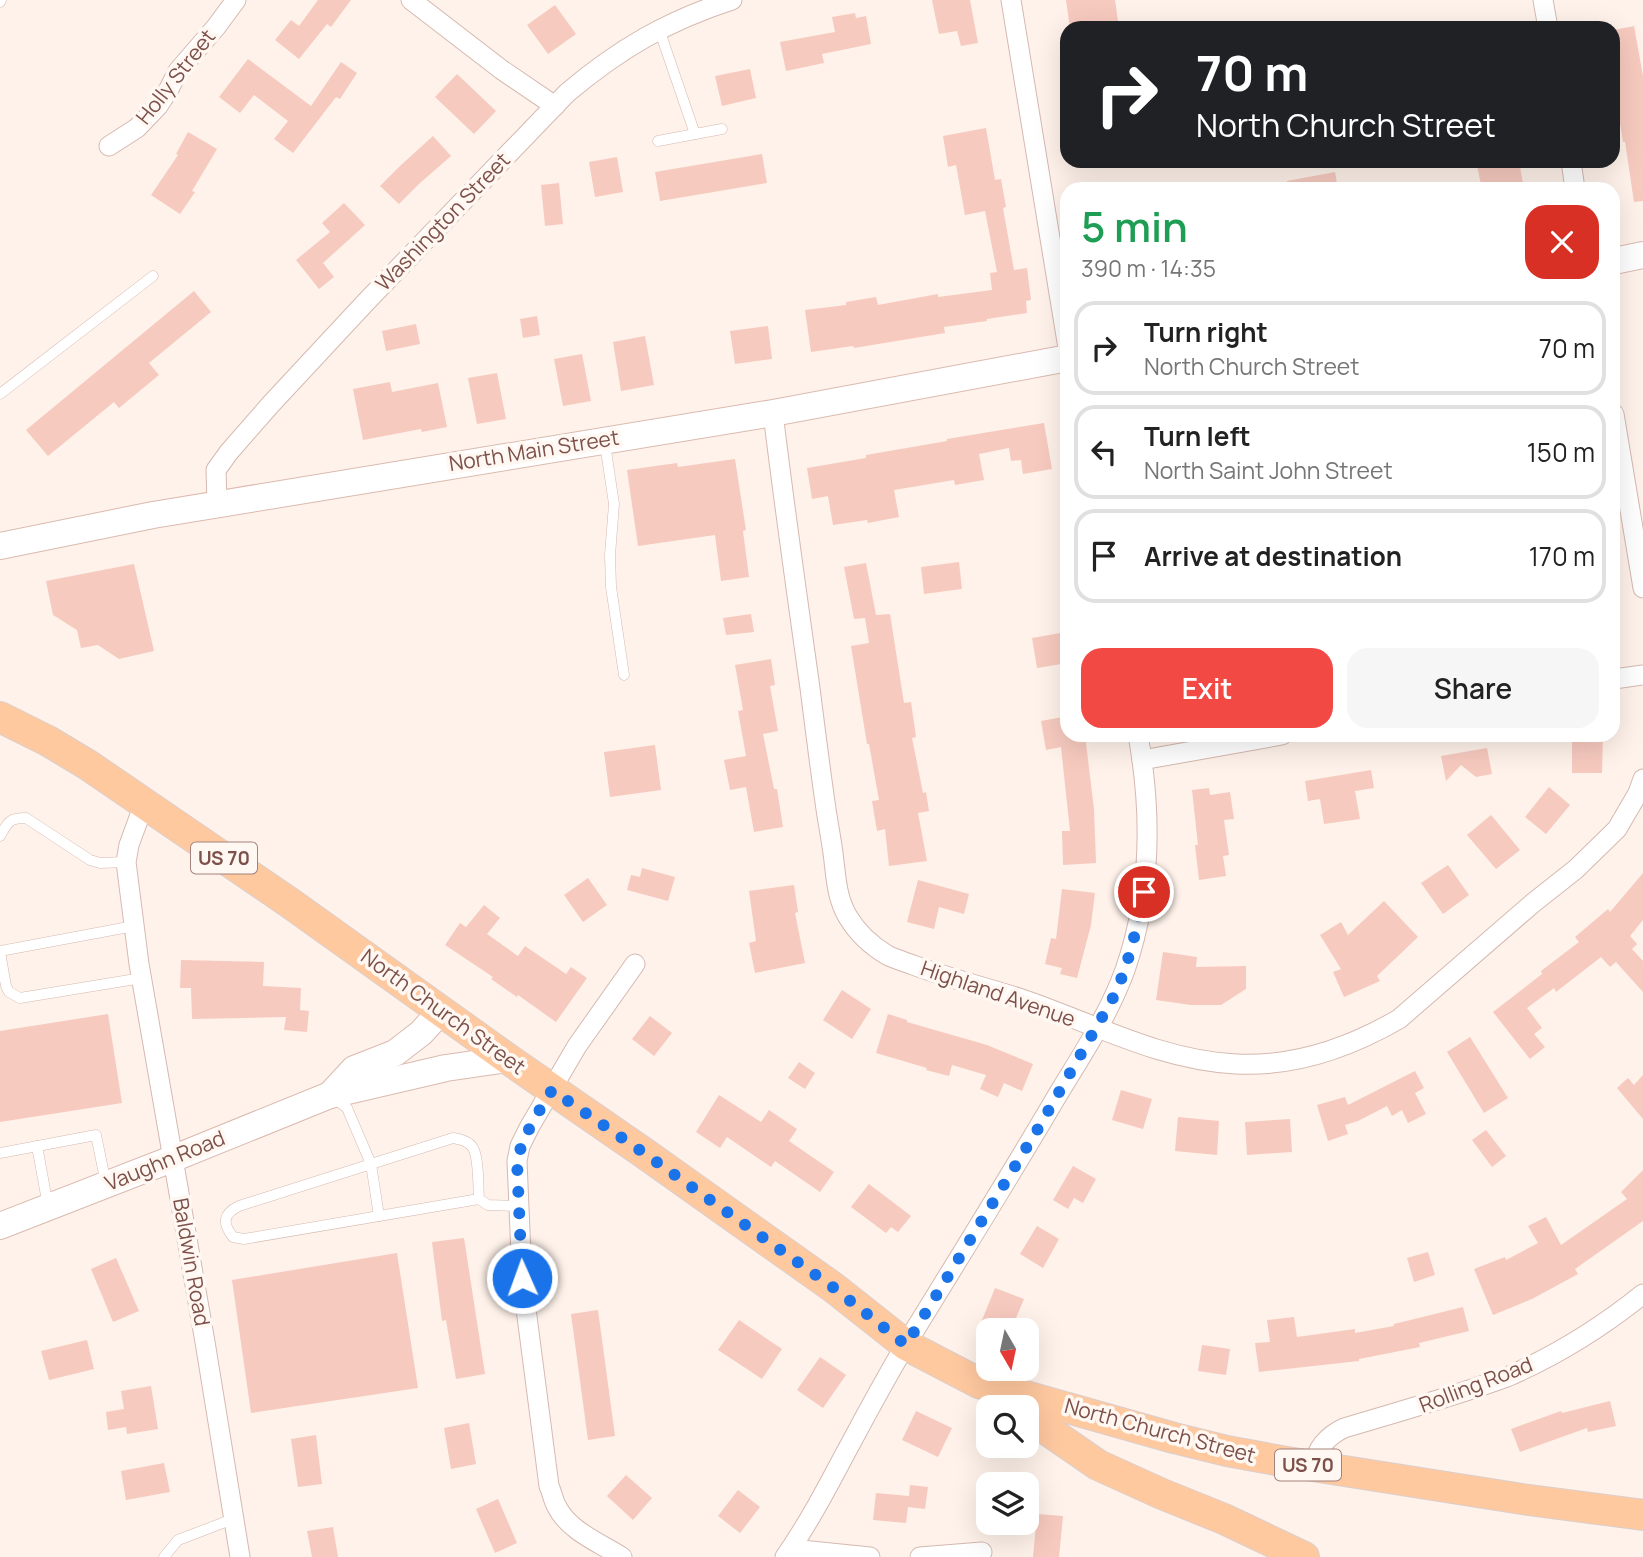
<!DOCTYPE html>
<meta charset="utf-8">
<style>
body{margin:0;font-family:Manrope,sans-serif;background:#f6f6f6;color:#222;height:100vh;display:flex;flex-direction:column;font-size:26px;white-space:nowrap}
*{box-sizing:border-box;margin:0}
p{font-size:23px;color:#767676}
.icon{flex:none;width:38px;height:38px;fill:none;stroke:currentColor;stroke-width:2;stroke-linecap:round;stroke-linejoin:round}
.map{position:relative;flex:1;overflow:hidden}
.side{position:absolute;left:1060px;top:182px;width:560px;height:560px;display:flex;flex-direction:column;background:#fff;border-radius:21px;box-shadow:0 7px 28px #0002}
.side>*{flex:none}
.guide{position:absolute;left:1060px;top:21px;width:560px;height:147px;border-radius:21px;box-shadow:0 7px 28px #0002;background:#202124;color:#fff;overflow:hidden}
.needle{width:46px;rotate:171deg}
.tools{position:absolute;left:976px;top:1318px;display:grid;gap:14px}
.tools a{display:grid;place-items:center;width:63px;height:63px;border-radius:14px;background:#fff;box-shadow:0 7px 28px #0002;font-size:35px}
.pin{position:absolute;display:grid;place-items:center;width:60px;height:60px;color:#fff;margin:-30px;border:4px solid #fff;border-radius:50%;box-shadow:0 2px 7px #0007}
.me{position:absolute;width:77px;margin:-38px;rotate:358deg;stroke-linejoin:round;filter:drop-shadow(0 0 5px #0008)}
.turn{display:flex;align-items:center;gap:24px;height:147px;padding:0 21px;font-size:32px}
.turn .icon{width:91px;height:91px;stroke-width:2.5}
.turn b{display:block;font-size:49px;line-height:60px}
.round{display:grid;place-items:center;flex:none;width:74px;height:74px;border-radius:21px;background:#f6f6f6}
.overview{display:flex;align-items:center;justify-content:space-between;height:119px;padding:0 21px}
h1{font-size:42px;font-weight:600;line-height:52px;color:#1e9e55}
.button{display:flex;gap:14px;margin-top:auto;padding:14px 21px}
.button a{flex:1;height:80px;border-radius:21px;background:#f24945;color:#fff;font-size:28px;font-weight:600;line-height:80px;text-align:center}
.button a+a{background:#f6f6f6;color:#222}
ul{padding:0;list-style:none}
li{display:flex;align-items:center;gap:21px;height:94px;margin:0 14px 10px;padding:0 7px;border:4px solid #e0e0e0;border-radius:21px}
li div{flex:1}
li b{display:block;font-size:26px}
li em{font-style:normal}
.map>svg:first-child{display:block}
</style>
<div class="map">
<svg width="1643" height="1557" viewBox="0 0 1643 1557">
<rect width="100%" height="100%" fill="#fef2ea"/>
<g fill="#f7cabf">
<path d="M318 0H351L331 27 327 24 299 59 275 40 291 20 299 26Z"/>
<path d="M932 0H970L978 43 961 46 957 31 939 34Z"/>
<path d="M1066 0H1115L1119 28H1070Z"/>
<path d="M555 5 576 34 548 54 527 25Z"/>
<path d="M855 13 856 18 866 16 871 44 822 54 824 63 786 71 780 42 835 32 832 17Z"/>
<path d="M1634 26 1643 76V201L1634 202 1625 142H1623L1614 86V30Z"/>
<path d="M248 59 311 106 341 62 357 73 340 99 336 97 293 153 274 139 288 121 254 95 240 113 219 97Z"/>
<path d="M750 69 756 98 722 106 715 76Z"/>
<path d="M457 74 496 111 474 134 435 97Z"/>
<path d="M986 128 995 180 1001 179 1006 207 1003 208 1014 270 1027 268 1031 300 1026 301 1027 313 987 319V321L944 327 945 333 854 348 853 346 811 352 805 310 846 305V302L876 297 878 305 938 294V297L992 290 990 273 997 272 985 211 965 215 956 165 948 167 943 136Z"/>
<path d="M188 132 217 149 192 191 195 192 180 214 151 195 178 155 176 154Z"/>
<path d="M433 136 451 156 420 183 399 204 380 186 400 166Z"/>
<path d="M762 154 767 183 660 201 655 172Z"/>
<path d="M617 157 623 192 595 197 589 162Z"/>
<path d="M1476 161H1519L1524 189H1482Z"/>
<path d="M1335 172 1338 189H1288L1287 181Z"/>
<path d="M559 183 563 224 545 226 541 185Z"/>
<path d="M344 203 365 225 323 263 334 277 319 289 296 260 330 232 322 223Z"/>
<path d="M194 291 211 312 149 363 159 375 119 408 114 402 48 456 26 430Z"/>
<path d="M537 316 540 335 523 338 520 319Z"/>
<path d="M416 324 420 344 386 351 382 331Z"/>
<path d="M768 326 772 359 735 364 730 331Z"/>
<path d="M645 336 654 385 621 391 613 342Z"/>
<path d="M582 354 591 401 563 406 554 359Z"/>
<path d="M497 373 506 419 477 424 468 378Z"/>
<path d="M390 382 392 392 438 383 447 427 422 432 421 429 363 440 353 389Z"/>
<path d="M1044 423 1052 469 1023 474 1021 460 1011 461 1009 448 979 454 984 480 955 485 954 480 894 490 899 517 868 523 867 520 833 525 828 496 812 499 807 468 866 458V455L947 441V439Z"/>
<path d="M735 459 746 530 743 531 749 577 721 581 715 535 638 546 627 470 677 463 678 467Z"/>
<path d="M959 562 962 589 924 594 921 567Z"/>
<path d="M866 563 876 615 890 614 904 703 911 702 916 737 912 738 923 793 926 792 929 811 918 813 927 861 889 866 885 829 877 831 872 801 879 800 869 744H867L851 646 869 643 865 618 854 619 844 567Z"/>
<path d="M134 564 154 651 119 659 98 645 81 648 77 630 53 615 46 581Z"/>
<path d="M751 614 754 632 726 635 723 618Z"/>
<path d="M1066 632 1068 663 1037 668 1032 638Z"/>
<path d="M771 659 775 685 770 686 778 731 763 734 774 789H777L783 827 754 832 746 787 730 790 724 760 746 756 738 711 743 710 735 665Z"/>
<path d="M1068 716V735H1085L1094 809 1096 863 1063 865 1062 831H1070L1061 747 1046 750 1041 721Z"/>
<path d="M1572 735H1603L1602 773H1572Z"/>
<path d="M655 745 661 790 610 797 604 752Z"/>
<path d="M1487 748 1492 774 1476 777 1461 765 1446 781 1441 756Z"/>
<path d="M1371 770 1374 788 1355 791 1360 819 1324 824 1320 799 1308 801 1305 781Z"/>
<path d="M1549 787 1570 805 1546 834 1525 817Z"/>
<path d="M1209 788 1210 795 1230 792 1234 819 1224 820 1229 855 1223 856 1226 876 1199 880 1195 845H1198L1192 790Z"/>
<path d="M1491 815 1520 850 1496 869 1467 835Z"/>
<path d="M1448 865 1469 895 1443 914 1421 883Z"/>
<path d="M642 868 675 877 668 901 627 890 631 875 640 877Z"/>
<path d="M1643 873V920L1630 936 1637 944 1632 949 1643 961V992L1616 962 1610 967 1601 957 1556 992 1554 988 1527 1008 1542 1028 1534 1034 1545 1047 1530 1059 1493 1012 1542 974 1541 971 1579 942 1575 937 1608 909 1610 912Z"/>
<path d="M588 878 607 905 583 922 564 895Z"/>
<path d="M918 880 969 894 964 914 939 907 934 929 907 922Z"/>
<path d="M794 885 798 912 795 913 805 963 755 973 749 943 756 941 749 891Z"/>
<path d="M1062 889 1095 893 1091 925 1077 978 1060 974 1062 968 1045 964 1051 938 1056 939Z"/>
<path d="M1384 901 1418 937 1377 976 1380 981 1344 997 1333 972 1341 969 1320 935 1341 922 1348 935Z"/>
<path d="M484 905 500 918 487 934 518 956 525 946 566 974 571 967 587 978 556 1022 518 995 517 997 491 979 493 977 445 945 460 923 466 927Z"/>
<path d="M1163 952 1197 957 1196 967 1246 966V989L1221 1005H1191L1156 1000Z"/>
<path d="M181 960 264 962 263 986 301 988 300 1010 309 1011 307 1032 284 1030 286 1017 192 1019 191 988H180Z"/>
<path d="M842 990 871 1009 852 1039 823 1020Z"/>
<path d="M108 1014 122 1103 0 1122V1031Z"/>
<path d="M888 1014 907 1020V1022L987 1045 1033 1064 1022 1091 1004 1083 998 1097 980 1089 986 1075 952 1065 949 1076 926 1070 927 1068 876 1053Z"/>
<path d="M650 1016 672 1033 654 1056 632 1039Z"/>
<path d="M1470 1037 1508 1098 1484 1113 1447 1052Z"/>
<path d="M799 1062 815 1073 805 1089 788 1078Z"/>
<path d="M1415 1071 1424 1088 1415 1093 1426 1114 1408 1123 1402 1110 1392 1116 1387 1106 1358 1121 1345 1125 1348 1134 1328 1141 1317 1105 1345 1097 1348 1105Z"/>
<path d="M1643 1075V1119L1617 1088 1628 1078 1634 1085Z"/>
<path d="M1121 1090 1152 1099 1143 1129 1112 1120Z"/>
<path d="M719 1095 761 1122 769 1110 797 1129 789 1141 834 1172 820 1192 775 1161 771 1167 727 1137 720 1148 696 1132Z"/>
<path d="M1178 1117 1219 1121 1217 1155 1175 1151Z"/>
<path d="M1290 1119 1292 1152 1247 1155 1245 1122Z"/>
<path d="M1486 1130 1506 1156 1492 1167 1472 1140Z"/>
<path d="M1073 1166 1096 1179 1083 1203 1074 1198 1068 1209 1053 1200Z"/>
<path d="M1643 1170V1221L1575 1269 1578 1274 1532 1299 1493 1315 1474 1269 1505 1257 1506 1260 1538 1243 1528 1226 1546 1217 1561 1245 1627 1199 1621 1192Z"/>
<path d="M869 1184 911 1216 898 1232 891 1227 886 1233 851 1207Z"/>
<path d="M1037 1226 1059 1239 1043 1268 1020 1254Z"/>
<path d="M464 1238 485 1374 456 1379 446 1320 442 1321 432 1242Z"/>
<path d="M1428 1252 1435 1275 1414 1282 1407 1258Z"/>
<path d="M397 1253 418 1388 251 1413 232 1280Z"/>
<path d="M116 1258 139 1311 113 1322 91 1269Z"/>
<path d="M995 1288 1024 1299 1011 1330H993L980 1325Z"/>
<path d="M1463 1307 1469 1331 1419 1343 1420 1347 1359 1359V1361L1259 1372 1255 1343 1270 1342 1267 1320 1294 1317 1297 1337 1355 1329V1333L1394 1326V1324Z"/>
<path d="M598 1310 615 1436 588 1440 571 1314Z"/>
<path d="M739 1320 782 1349 762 1379 718 1350Z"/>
<path d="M87 1340 94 1369 49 1380 41 1351Z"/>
<path d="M1202 1345 1230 1349 1226 1375 1198 1371Z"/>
<path d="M820 1357 846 1375 823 1408 797 1390Z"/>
<path d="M151 1386 158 1429 127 1434 126 1427 108 1430 106 1412 124 1409 121 1391Z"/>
<path d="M1610 1401 1616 1426 1588 1432 1587 1428 1520 1452 1511 1429 1561 1411 1562 1413Z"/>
<path d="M916 1411 952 1428 938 1457 902 1440Z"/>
<path d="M469 1423 476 1464 451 1469 444 1428Z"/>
<path d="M316 1435 322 1484 298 1487 291 1439Z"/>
<path d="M164 1463 170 1492 126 1500 121 1471Z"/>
<path d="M626 1475 652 1498 633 1520 607 1496Z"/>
<path d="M910 1485 928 1487 925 1509 908 1507 906 1523 873 1520 876 1493 909 1496Z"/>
<path d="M738 1490 760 1507 740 1533 718 1516Z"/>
<path d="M498 1499 517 1543 495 1553 476 1509Z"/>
<path d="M1037 1514 1063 1516 1059 1557H1033Z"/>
<path d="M333 1527 338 1557H312L307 1531Z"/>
</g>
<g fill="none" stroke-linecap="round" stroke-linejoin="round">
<defs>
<g id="lane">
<path d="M0 2 1 0"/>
<path d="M659 29 695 134"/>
<path d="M658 141 722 129"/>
<path d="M0 394 153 276"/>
<path d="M605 444 614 504 610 555 611 587 624 675"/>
<path d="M0 836C8 822 9 818 26 818L90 860 100 863 126 862"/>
<path d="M0 951 134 926"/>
<path d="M0 952 6 986 9 992 20 998 142 978"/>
<path d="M335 1099 347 1108 371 1164 379 1216"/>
<path d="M37 1146 48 1206"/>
<path d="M0 1153 96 1135 106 1184"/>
<path d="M479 1199C478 1186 479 1158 473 1148 469 1141 460 1139 453 1138L239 1206C223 1214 222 1223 233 1237L244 1239 479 1199 488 1205 519 1206"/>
<path d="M164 1557 178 1540 233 1519"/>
</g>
<g id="street">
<path d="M411 0 502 70 555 106"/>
<path d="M1011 0 1068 348"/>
<path d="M1543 0 1548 28"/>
<path d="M109 146 137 128 158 106 169 89 178 71 216 27 236 0"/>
<path d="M1571 161 1575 189"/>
<path d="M773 413C784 504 797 596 810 688 815 728 820 768 826 809 828 823 831 838 833 853 836 875 836 897 848 917 857 932 872 946 887 955 895 959 905 962 913 965 948 978 984 987 1019 998 1091 1022 1158 1060 1236 1064 1294 1067 1349 1048 1399 1019L1533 903 1576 869 1617 829 1638 793 1643 779"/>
<path d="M1614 414 1643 588"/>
<path d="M217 503 216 470 229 452 271 404 365 303 567 93C619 49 667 21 732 0"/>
<path d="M1614 679 1643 675"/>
<path d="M1142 760 1282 735"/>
<path d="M144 804 129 845 126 862 139 964 205 1342 240 1557"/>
<path d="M1313 1466C1317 1448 1327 1436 1344 1428 1385 1416 1426 1404 1466 1391 1480 1386 1494 1382 1507 1377 1555 1356 1602 1327 1643 1294"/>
<path d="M791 1549 870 1557"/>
<path d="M622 1557C600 1543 569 1531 557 1507 553 1500 552 1492 549 1486L522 1278 517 1161 520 1146 530 1126 577 1046 635 964"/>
<path d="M785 1557C808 1524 827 1488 846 1452 866 1415 886 1377 908 1341 957 1261 1007 1181 1054 1101 1079 1059 1108 1017 1125 970 1151 895 1152 813 1138 735"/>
<path d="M920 1557 982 1552"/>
</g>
<g id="secondary">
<path d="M1614 261 1643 255"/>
<path d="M0 546 153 515 773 413 1068 358"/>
<path d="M330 1095 354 1069 395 1053 421 1033 441 1011"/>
<path d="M0 1226 172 1159 330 1095 446 1068 508 1059"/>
</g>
<g id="primary">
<path d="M0 717 48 741 88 765 290 903 508 1059 644 1153 834 1288 906 1345 979 1383 1174 1438 1227 1451 1281 1461 1522 1499 1643 1515"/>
<path d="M1027 1416 1098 1465 1162 1494 1224 1519 1304 1557"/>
</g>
</defs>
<use href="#lane" stroke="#d5b9b0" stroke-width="11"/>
<use href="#street" stroke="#d5b9b0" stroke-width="21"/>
<use href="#secondary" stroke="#dbbaaf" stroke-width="28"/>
<use href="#primary" stroke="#dbcecc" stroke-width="32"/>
<use href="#lane" stroke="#fff" stroke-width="10"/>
<use href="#street" stroke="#fff" stroke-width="19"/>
<use href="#secondary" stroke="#fff" stroke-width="26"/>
<use href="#primary" stroke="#ffc9a0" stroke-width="30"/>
</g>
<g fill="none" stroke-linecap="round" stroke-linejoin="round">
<path stroke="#1a73e8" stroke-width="12" stroke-dasharray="0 21.6" d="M522 1278 517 1161C523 1135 538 1113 552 1090L644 1153 834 1288 906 1345 1039 1127 1112 1000 1125 970 1138 923 1144 892"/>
</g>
<g text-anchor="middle" stroke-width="7" stroke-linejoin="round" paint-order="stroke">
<g fill="#fff7f2" stroke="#a4837c" stroke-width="2">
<rect x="191" y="842.5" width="66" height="31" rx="5"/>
<rect x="1275" y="1449.5" width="66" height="31" rx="5"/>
</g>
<g font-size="19" font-weight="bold" fill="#7d5149">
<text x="224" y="865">US 70</text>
<text x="1308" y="1472">US 70</text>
</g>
<g font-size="21" fill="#7d5149" stroke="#fff7f2">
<text transform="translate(176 77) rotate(-52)" y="7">Holly Street</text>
<text transform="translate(443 222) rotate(-46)" y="7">Washington Street</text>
<text transform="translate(534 451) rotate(-9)" y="7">North Main Street</text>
<text transform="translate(998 994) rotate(19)" y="7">Highland Avenue</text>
<text transform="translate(443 1012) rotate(36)" y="7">North Church Street</text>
<text transform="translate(165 1161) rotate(-22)" y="7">Vaughn Road</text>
<text transform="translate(191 1262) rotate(80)" y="7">Baldwin Road</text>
<text transform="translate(1476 1385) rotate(-21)" y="7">Rolling Road</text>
<text transform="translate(1160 1431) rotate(15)" y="7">North Church Street</text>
</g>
</g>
</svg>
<div class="tools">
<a><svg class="needle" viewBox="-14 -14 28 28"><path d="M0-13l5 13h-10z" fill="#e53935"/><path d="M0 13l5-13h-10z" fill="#767676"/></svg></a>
<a><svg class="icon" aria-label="search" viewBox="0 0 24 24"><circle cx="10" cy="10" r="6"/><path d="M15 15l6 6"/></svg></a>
<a><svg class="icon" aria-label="layers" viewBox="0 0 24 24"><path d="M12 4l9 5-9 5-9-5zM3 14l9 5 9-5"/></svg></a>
</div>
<div class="pin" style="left:1144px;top:892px;background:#d93025"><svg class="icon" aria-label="arrive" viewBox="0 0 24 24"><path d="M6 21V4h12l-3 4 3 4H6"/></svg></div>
<svg class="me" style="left:522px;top:1278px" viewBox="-20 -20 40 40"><circle r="17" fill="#1a73e8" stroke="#fff" stroke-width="3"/><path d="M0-11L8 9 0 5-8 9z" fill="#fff"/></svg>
<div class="guide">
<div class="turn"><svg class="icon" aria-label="right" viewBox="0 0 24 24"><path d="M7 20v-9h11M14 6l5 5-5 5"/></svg><div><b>70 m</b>North Church Street</div></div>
</div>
<section class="side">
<div class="overview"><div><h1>5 min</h1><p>390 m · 14:35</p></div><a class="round" style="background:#d93025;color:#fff"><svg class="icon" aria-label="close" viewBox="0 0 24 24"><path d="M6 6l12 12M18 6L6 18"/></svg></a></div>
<ul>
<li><svg class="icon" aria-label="right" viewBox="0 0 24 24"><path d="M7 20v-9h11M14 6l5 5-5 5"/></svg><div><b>Turn right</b><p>North Church Street</p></div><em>70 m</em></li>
<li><svg class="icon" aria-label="left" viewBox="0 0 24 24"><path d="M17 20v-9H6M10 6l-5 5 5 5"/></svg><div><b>Turn left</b><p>North Saint John Street</p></div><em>150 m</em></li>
<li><svg class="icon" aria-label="arrive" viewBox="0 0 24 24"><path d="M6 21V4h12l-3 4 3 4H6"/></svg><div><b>Arrive at destination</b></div><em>170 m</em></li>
</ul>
<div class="button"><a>Exit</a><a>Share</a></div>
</section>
</div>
